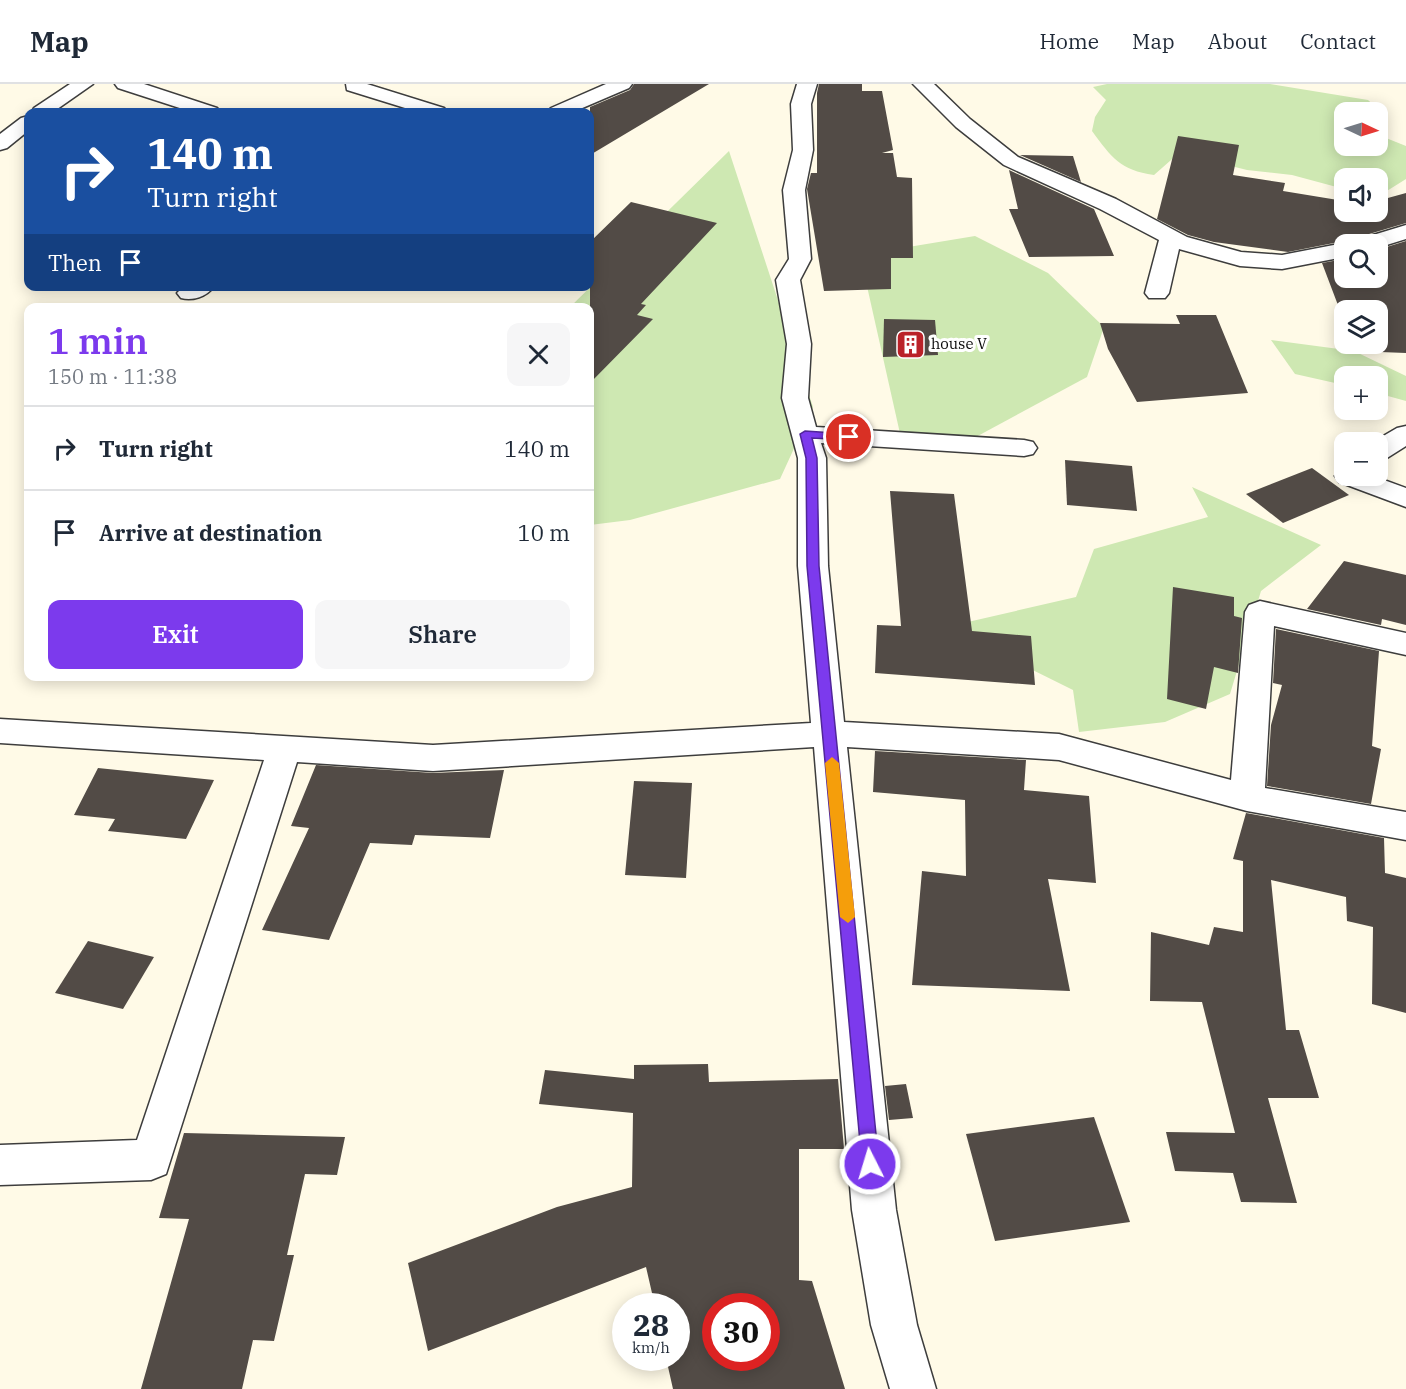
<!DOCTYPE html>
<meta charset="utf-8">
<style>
body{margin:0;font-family:"IBM Plex Serif",serif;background:#f6f6f7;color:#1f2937;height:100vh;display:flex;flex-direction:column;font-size:22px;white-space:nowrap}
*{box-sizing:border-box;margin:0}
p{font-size:20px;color:#747a83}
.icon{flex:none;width:33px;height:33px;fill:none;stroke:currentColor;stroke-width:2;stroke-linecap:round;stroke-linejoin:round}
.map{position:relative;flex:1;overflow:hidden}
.panel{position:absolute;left:24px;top:219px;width:570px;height:378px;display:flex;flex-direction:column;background:#fff;border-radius:12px;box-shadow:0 3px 15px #0003}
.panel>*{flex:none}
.banner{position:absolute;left:24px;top:24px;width:570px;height:183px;border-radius:12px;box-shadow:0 3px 15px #0003;background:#1a4fa0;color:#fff;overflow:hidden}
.needle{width:39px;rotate:94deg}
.controls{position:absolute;left:1334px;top:18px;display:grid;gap:12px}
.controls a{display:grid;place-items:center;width:54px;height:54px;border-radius:12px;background:#fff;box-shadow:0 3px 15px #0003;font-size:30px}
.speed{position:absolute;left:612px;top:1209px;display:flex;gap:12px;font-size:30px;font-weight:700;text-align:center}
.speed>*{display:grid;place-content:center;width:78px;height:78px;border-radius:50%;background:#fff;box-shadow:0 3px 15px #0003;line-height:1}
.speed small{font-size:15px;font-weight:400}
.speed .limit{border:9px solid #d22;background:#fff;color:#111}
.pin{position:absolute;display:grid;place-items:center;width:51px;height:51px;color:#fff;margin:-26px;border:3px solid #fff;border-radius:50%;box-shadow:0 2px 6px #0007}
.me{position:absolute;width:66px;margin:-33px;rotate:355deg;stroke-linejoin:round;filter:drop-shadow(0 0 4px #0008)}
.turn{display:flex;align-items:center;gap:21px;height:126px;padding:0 24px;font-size:27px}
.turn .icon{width:78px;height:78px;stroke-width:2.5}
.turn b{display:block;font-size:42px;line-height:51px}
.then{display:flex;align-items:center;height:57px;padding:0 24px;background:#0003;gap:12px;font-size:22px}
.round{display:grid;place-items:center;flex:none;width:63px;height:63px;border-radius:12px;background:#f6f6f7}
.headline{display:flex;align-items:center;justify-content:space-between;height:102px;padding:0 24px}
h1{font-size:36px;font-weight:600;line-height:45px;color:#7c3aed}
.primary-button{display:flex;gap:12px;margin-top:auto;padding:12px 24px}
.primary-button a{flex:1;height:69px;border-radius:12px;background:#7c3aed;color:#fff;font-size:24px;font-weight:600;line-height:69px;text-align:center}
.primary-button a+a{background:#f6f6f7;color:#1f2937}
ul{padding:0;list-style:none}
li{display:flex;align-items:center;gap:18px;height:84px;padding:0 24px;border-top:2px solid #e0e1e3}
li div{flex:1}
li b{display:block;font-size:22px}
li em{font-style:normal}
header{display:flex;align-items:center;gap:36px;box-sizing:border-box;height:84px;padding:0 30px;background:#fff;border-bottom:2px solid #e0e1e3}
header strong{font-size:28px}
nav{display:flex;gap:33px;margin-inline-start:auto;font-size:21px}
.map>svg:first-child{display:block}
</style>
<header>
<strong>Map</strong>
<nav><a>Home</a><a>Map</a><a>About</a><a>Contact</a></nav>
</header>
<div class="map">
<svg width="1406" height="1305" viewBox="0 0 1406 1305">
<rect width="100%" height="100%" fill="#fffae7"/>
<g fill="#cee8b2" fill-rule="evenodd">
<path d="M1107 0H1270L1368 16 1381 28V52L1406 62V95L1382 110H1377V94H1344V105L1292 91 1247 86 1179 69 1154 91C1120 86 1112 74 1092 47L1095 33 1106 16 1093 3ZM1344 28H1377V62H1344Z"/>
<path d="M729 67 813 323 780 395 630 436 590 441V224H569Z"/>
<path d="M975 152 1048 189 1104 243 1087 293 974 354H901L860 171Z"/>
<path d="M1271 256 1354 267 1406 292V317L1377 309V292H1344V301L1295 290Z"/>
<path d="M1192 403 1321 461 1261 507 1230 610 1165 638 1079 648 1073 606 946 543 1076 513 1094 465 1208 433Z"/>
</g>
<g fill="#524b46" fill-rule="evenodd">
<path d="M634 0H709L590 71V23L630 6Z"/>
<path d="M819 0H862V7H882L893 66 882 69H893L897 93 912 94 913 174H891V205L824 207 807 105 811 89H817V9Z"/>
<path d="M1178 52 1239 61 1233 91 1285 99 1283 107 1344 117V128H1377V117L1406 109V139L1359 153 1355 160 1344 157 1288 168 1214 158 1188 151 1157 135Z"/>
<path d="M1020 71 1073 72 1081 98Z"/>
<path d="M1009 86 1094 125 1114 172 1029 173 1009 125H1018Z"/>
<path d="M631 118 717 139 641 220 646 221 637 231 653 235 590 299V158Z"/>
<path d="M1406 157V269L1355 267 1353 260H1377V226H1344V237L1322 179 1344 175V194H1377V166Z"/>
<path d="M1176 231H1216L1248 309 1137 318 1108 265 1100 239 1180 240Z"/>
<path d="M884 235 935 236 938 271 883 273Z"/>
<path d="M1065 376 1132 382 1137 427 1067 421Z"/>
<path d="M1312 384 1349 411 1283 439 1246 410Z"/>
<path d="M890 407 954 410 972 547 1031 552 1035 601 875 589 877 541 901 542Z"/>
<path d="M1344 477 1406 491V541L1382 535 1381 541 1307 525Z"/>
<path d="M1173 503 1234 513V532L1242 534 1238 589 1214 583 1206 625 1167 615Z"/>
<path d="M1276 545 1379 567 1372 662 1381 665 1371 720 1267 702 1271 641 1282 601 1273 599Z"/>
<path d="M875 667 1026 676 1024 706 1089 712 1096 799 1048 795 1070 907 912 901 922 787 966 792 965 716 873 708Z"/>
<path d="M316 681 433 689 504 686 490 754 415 751 412 761 370 759 329 856 262 846 309 744 291 742Z"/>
<path d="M98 684 214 696 186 755 108 747 115 735 74 731Z"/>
<path d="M634 697 692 699 686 794 625 791Z"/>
<path d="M1246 729 1384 754 1385 789 1406 794V929L1372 920 1373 843 1347 837 1346 813 1271 796 1286 946H1299L1319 1014H1268L1297 1119 1241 1118 1233 1089 1175 1087 1166 1048 1235 1049 1202 918 1150 917 1151 848 1209 861 1214 843 1243 848V777L1233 775Z"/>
<path d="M88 857 154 873 123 925 55 909Z"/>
<path d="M708 980 709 998 838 995 844 1065H799V1196L812 1197 845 1305H673L666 1274H676V1222H655L646 1183 428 1267 408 1179 557 1123 632 1103 633 1029 539 1020 545 986 634 995V981ZM716 1222H766V1274H716Z"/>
<path d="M906 1000 913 1034 889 1036 885 1002Z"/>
<path d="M1094 1033 1130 1138 995 1157 966 1050Z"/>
<path d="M184 1049 345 1053 337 1091 305 1090 287 1171H294L274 1257 253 1256 242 1305H141L189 1135 159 1134Z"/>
</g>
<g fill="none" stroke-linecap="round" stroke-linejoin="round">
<defs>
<g id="minor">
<path d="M70 0H93L53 28H32L34 24Z"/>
<path d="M115 0H144L217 24 220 28H192L118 4Z"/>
<path d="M346 0H367L444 24 447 28H418L347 6Z"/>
<path d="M606 0H632L629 4 573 28H548L551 24Z"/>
<path d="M797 0H817L811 20 813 66 805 106 811 175 800 196 811 260 808 314 816 343 1024 356 1033 358 1037 364 1033 370 1024 372 821 359 826 374 828 482 844 638 1059 650 1231 696 1245 528 1249 521 1260 517 1406 549V571L1274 542 1265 704 1406 728V756L1247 727 1059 676 847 663 896 1126 917 1241 936 1305H890L871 1241 852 1126 814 663 433 687 297 678 166 1090 151 1096 0 1101V1061L137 1056 264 676 0 659V635L433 661 811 639 798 482V374L782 314 787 260 776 196 789 175 783 106 793 66 791 20Z"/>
<path d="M913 0H934L970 35 1018 73 1116 115 1187 153 1241 168 1282 171 1344 159 1349 160H1344V173L1282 185 1240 182 1179 165 1169 209 1165 214H1149L1145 209 1159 156 1100 125 1004 81 956 43Z"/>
<path d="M28 32V47L7 64 0 66V50L21 34Z"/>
<path d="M1406 141V155L1377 164V160H1357L1360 155Z"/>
<path d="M184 202H214C207 213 192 217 181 214L177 209Z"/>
<path d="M1406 342V362L1387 374 1377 376V358H1373L1397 344Z"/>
<path d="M1344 385V392H1373L1406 404V423L1339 398 1335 392Z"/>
</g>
</defs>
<use href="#minor" stroke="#3d3d3d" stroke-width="3"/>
<use href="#minor" fill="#fff" fill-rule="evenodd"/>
</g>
<path fill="#7c3aed" stroke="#51269a" stroke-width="1.5" d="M805 347 849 350 854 353 849 356 812 354 817 374 819 482 879 1080 876 1085 870 1088 864 1085 862 1080 807 482 806 374 800 350Z"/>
<path fill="#f59e0b" d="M832 673 839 679 855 833 848 839 840 833 825 679Z"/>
<defs>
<symbol id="building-square" viewBox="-11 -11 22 22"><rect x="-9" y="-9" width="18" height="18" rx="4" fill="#ba2229" stroke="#fff"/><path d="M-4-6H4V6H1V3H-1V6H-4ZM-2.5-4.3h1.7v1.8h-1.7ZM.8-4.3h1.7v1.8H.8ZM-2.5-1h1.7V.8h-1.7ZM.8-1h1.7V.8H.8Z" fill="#fff"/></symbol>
</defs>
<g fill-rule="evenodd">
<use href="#building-square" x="894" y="244" width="33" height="33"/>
</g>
<g text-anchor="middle" stroke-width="6" stroke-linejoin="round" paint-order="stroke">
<g font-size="15" fill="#0a0a0a" stroke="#fff" text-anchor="start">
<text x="931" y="265">house V</text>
</g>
</g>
</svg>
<div class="controls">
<a><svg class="needle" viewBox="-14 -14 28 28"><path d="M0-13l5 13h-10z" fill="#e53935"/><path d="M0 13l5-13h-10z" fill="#747a83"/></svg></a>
<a><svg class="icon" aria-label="sound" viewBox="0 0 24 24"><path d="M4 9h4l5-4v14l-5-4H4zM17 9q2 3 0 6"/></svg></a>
<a><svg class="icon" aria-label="search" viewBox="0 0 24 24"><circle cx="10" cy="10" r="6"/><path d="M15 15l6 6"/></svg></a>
<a><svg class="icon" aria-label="layers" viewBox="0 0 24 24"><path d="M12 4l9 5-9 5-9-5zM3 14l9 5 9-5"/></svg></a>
<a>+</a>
<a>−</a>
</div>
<div class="speed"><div>28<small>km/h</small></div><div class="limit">30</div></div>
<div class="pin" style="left:849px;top:353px;background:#d93025"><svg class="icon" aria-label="arrive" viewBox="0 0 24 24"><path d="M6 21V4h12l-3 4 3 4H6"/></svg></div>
<svg class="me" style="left:870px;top:1080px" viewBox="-20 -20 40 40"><circle r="17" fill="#7c3aed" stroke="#fff" stroke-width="3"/><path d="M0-11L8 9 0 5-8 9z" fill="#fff"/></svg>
<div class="banner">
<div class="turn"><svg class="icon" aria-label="right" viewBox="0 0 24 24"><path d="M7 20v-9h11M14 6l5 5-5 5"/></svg><div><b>140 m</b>Turn right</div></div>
<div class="then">Then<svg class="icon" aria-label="arrive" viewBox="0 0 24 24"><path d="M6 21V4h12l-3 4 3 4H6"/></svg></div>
</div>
<section class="panel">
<div class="headline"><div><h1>1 min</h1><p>150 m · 11:38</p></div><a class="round"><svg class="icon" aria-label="close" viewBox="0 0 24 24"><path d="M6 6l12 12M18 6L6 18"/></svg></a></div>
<ul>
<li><svg class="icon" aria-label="right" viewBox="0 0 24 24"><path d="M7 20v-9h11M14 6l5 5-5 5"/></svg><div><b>Turn right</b></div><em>140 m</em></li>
<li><svg class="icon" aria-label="arrive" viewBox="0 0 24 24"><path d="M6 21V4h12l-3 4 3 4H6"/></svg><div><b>Arrive at destination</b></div><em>10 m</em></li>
</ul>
<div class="primary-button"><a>Exit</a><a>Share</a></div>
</section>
</div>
